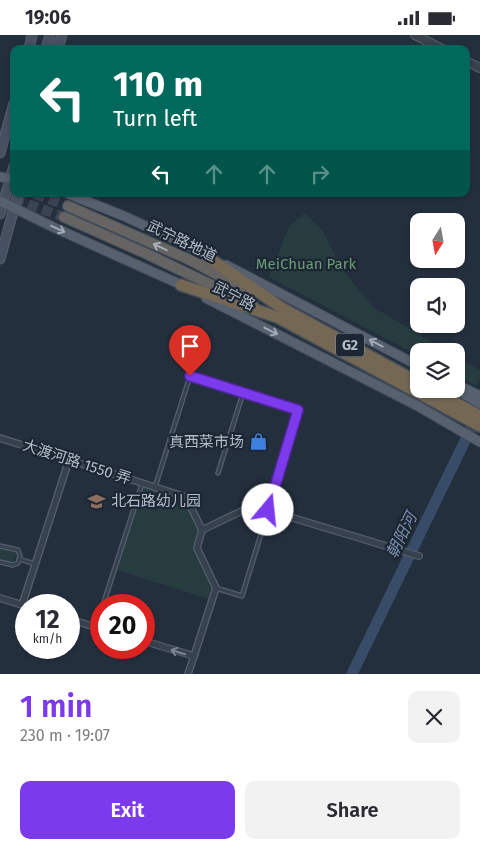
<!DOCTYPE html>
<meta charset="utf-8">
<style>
body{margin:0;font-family:"Fira Sans","Noto Sans SC",sans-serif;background:#f2f2f3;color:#2b2b33;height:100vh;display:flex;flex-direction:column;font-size:19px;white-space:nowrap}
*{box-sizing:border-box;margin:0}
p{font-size:16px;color:#7c7c81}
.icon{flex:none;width:28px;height:28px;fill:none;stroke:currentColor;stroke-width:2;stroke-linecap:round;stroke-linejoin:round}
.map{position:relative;height:639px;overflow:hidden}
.drawer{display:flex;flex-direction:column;background:#fff;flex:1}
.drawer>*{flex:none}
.banner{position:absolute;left:10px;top:10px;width:460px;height:152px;border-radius:10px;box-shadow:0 1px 4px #0004;background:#00695c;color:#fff;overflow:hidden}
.needle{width:32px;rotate:191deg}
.tools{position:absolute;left:410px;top:178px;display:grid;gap:10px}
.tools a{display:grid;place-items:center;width:55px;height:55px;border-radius:10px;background:#fff;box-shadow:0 1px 4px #0004;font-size:25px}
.speed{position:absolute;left:15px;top:559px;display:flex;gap:10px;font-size:25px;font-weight:700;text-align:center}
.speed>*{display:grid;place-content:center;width:65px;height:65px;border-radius:50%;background:#fff;box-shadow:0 1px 4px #0004;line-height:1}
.speed small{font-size:12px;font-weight:400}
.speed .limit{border:8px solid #d22;background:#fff;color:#111}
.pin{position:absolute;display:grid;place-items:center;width:42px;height:42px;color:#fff;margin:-51px -21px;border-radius:50% 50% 50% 0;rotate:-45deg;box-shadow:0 0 5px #0007}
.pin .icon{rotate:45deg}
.me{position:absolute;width:55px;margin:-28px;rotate:17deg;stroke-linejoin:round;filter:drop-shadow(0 0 4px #0008)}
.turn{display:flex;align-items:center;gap:18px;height:105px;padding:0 20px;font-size:22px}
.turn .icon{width:65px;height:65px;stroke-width:2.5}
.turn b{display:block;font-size:35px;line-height:42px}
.lanes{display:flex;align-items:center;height:48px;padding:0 20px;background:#0003;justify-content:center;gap:25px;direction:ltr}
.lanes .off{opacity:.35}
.round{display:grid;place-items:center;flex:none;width:52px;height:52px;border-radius:10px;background:#f2f2f3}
.headline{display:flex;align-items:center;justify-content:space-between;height:85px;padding:0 20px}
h1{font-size:30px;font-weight:600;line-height:38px;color:#7c3aed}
.cta{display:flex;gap:10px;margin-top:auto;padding:10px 20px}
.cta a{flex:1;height:58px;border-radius:10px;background:#7c3aed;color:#fff;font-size:20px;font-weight:600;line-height:58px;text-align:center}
.cta a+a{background:#f2f2f3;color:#2b2b33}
.status{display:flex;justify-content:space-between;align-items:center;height:35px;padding:0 25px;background:#fff;direction:ltr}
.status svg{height:14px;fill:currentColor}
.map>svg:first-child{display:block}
</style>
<div class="status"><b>19:06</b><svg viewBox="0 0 49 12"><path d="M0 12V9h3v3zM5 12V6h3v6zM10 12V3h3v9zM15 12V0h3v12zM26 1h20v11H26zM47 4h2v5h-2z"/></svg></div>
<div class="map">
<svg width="480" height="639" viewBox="0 0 480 639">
<defs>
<pattern id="forest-firs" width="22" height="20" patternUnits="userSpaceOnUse" patternTransform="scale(1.25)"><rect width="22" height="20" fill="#263c3f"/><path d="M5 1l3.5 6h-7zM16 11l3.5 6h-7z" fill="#435659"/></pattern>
</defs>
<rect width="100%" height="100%" fill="#242f3e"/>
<path fill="url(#forest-firs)" d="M0 512 15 516 16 519 14 527 11 528 0 525Z"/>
<g fill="#263c3f">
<path d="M305 178 323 196 341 233 373 272 447 316H419V321L269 242 289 191Z"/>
<path d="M456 322 480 335V343L476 351 456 340Z"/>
<path d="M142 448 186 462 202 495 197 513 216 553 212 565 117 535Z"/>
</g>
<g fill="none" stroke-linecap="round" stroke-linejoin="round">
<path stroke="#394c67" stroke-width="11" d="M352 639 478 379"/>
<g stroke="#3a4453" stroke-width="10" stroke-dasharray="10 5" stroke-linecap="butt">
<path d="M0 159 64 182"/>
<path d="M35 159 68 171"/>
</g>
<defs>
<g id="service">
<path d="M218 438 243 358"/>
<path d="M155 452 190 341 299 375 242 561 216 553"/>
<path d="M0 511 18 515 20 521 18 528 13 530 0 527"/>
<path d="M19 524 35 529"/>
<path d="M103 570 142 449"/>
<path d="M98 585 101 574"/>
</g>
<g id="minor">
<path d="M0 403 186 462 202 495 248 473H260L419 521"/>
<path d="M0 563 26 571"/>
<path d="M22 570 69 425"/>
<path d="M69 584 101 594"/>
<path d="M144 606 194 621 188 639"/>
<path d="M194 621 216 553 197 513 202 495"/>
</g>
<g id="tertiary">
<path d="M415 0 442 14"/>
<path d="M466 26 480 33"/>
</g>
<g id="secondary">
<path d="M29 14 32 0"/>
<path d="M46 14 50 0"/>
<path d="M58 14 62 0"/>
<path d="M0 118 14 68"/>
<path d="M0 179 14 131"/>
<path d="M0 224 18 159"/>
</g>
<g id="primary">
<path d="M0 142 14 144"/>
<path d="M69 159 126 182 202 217"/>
<path d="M0 166 53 192 186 252"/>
<path d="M226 230 419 331"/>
<path d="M206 263 416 370 480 407"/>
<path d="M456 349 480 361"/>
<path d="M456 354 480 369"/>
</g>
<g id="trunk">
<path d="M68 171 190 225 254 259"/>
<path d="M64 182 147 219 253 270"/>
</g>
<g id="motorway">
<path d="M197 215 282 273 419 348"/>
<path d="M181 250 277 282 480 391"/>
<path d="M430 354 480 381"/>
</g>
</defs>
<use href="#service" stroke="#565f6c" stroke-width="5.5"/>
<use href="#minor" stroke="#565f6c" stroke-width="8"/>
<use href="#tertiary" stroke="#565f6c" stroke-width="10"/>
<use href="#secondary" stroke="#565f6c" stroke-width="11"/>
<use href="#primary" stroke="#414a57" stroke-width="11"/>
<use href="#trunk" stroke="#434c59" stroke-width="12"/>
<use href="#motorway" stroke="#434c59" stroke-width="14"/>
<use href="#service" stroke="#38414e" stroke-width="3"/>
<use href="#minor" stroke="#38414e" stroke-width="5.5"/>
<use href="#tertiary" stroke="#38414e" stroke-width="8"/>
<use href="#secondary" stroke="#465061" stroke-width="9"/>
<use href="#primary" stroke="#56606e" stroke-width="9"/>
<use href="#trunk" stroke="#656462" stroke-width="10"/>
<use href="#motorway" stroke="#746855" stroke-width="11"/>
</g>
<defs><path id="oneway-shaft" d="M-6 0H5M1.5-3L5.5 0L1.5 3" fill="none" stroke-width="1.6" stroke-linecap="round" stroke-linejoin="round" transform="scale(1.25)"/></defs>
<g stroke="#a1aab7">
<use href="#oneway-shaft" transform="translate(58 194) rotate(25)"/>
<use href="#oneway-shaft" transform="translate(271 296) rotate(27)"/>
<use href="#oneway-shaft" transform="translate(376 308) rotate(-152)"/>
</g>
<use stroke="#a8afba" href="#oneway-shaft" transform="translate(160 212) rotate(-155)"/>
<use stroke="#7c8592" href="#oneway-shaft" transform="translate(178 617) rotate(-163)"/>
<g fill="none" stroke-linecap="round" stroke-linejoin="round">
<defs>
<path id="route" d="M190 341 298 375 268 475"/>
</defs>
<use href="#route" stroke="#51269a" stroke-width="12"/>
<use href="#route" stroke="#7c3aed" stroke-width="9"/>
</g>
<defs>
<symbol id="shop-bare" viewBox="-9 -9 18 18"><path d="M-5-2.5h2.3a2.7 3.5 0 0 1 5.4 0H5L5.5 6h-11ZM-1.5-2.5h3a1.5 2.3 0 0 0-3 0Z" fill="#3f7fe0" stroke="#1d2633" stroke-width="2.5" paint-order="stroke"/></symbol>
<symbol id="school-bare" viewBox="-9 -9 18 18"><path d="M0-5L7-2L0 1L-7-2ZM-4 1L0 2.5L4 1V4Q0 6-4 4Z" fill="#8d6e63" stroke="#1d2633" stroke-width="2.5" paint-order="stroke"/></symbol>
</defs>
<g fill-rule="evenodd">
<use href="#shop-bare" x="246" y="394" width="25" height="25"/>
<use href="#school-bare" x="84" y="454" width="25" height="25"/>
</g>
<g text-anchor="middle" stroke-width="4.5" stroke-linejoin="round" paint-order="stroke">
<rect fill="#1d2633" stroke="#878f9c" stroke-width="1" x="336" y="298.5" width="28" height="23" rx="4"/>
<g font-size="14" font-weight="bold" fill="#b4bcc9">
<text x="350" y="315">G2</text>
</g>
<g font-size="15" fill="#b4bcc9" stroke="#1d2633">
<text transform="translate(182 206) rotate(26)" y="5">武宁路地道</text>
<text transform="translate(234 261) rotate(27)" y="5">武宁路</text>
<text transform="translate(77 427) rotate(18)" y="5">大渡河路 1550 弄</text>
</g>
<g font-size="15" fill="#6b9a76" stroke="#1d2633">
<text x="306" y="234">MeiChuan Park</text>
</g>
<g font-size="15" fill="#b4bcc9" stroke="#1d2633" text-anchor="end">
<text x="244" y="412">真西菜市场</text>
<text x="111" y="471" text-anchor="start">北石路幼儿园</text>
</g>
<g font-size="16" font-style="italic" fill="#7c92b1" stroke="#1d2633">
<text transform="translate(401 500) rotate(-64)" y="6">朝阳河</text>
</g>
</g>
</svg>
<div class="tools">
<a><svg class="needle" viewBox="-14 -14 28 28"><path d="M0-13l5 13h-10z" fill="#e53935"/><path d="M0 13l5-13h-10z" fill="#7c7c81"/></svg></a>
<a><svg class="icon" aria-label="sound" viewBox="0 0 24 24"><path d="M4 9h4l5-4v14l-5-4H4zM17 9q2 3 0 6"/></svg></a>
<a><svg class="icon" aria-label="layers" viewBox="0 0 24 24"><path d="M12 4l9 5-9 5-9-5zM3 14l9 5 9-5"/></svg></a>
</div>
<div class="speed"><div>12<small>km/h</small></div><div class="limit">20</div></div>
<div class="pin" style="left:190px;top:341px;background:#d93025"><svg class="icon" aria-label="arrive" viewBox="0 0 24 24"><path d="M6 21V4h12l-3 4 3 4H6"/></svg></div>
<svg class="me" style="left:268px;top:475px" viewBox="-20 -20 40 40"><circle r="19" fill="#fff"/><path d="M0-13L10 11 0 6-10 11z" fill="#7c3aed"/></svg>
<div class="banner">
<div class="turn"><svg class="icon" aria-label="left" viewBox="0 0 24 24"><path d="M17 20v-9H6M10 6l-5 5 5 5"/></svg><div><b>110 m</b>Turn left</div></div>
<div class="lanes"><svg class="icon" aria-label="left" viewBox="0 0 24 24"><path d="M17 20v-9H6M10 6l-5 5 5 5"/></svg><svg class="icon off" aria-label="ahead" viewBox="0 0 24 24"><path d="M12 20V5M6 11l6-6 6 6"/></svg><svg class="icon off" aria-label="ahead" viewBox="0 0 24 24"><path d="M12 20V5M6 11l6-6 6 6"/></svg><svg class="icon off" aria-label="right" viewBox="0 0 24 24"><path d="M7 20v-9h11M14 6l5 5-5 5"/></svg></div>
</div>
</div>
<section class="drawer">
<div class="headline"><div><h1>1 min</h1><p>230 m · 19:07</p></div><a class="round"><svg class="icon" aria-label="close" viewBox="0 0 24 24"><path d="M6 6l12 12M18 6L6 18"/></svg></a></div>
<div class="cta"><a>Exit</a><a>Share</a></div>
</section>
